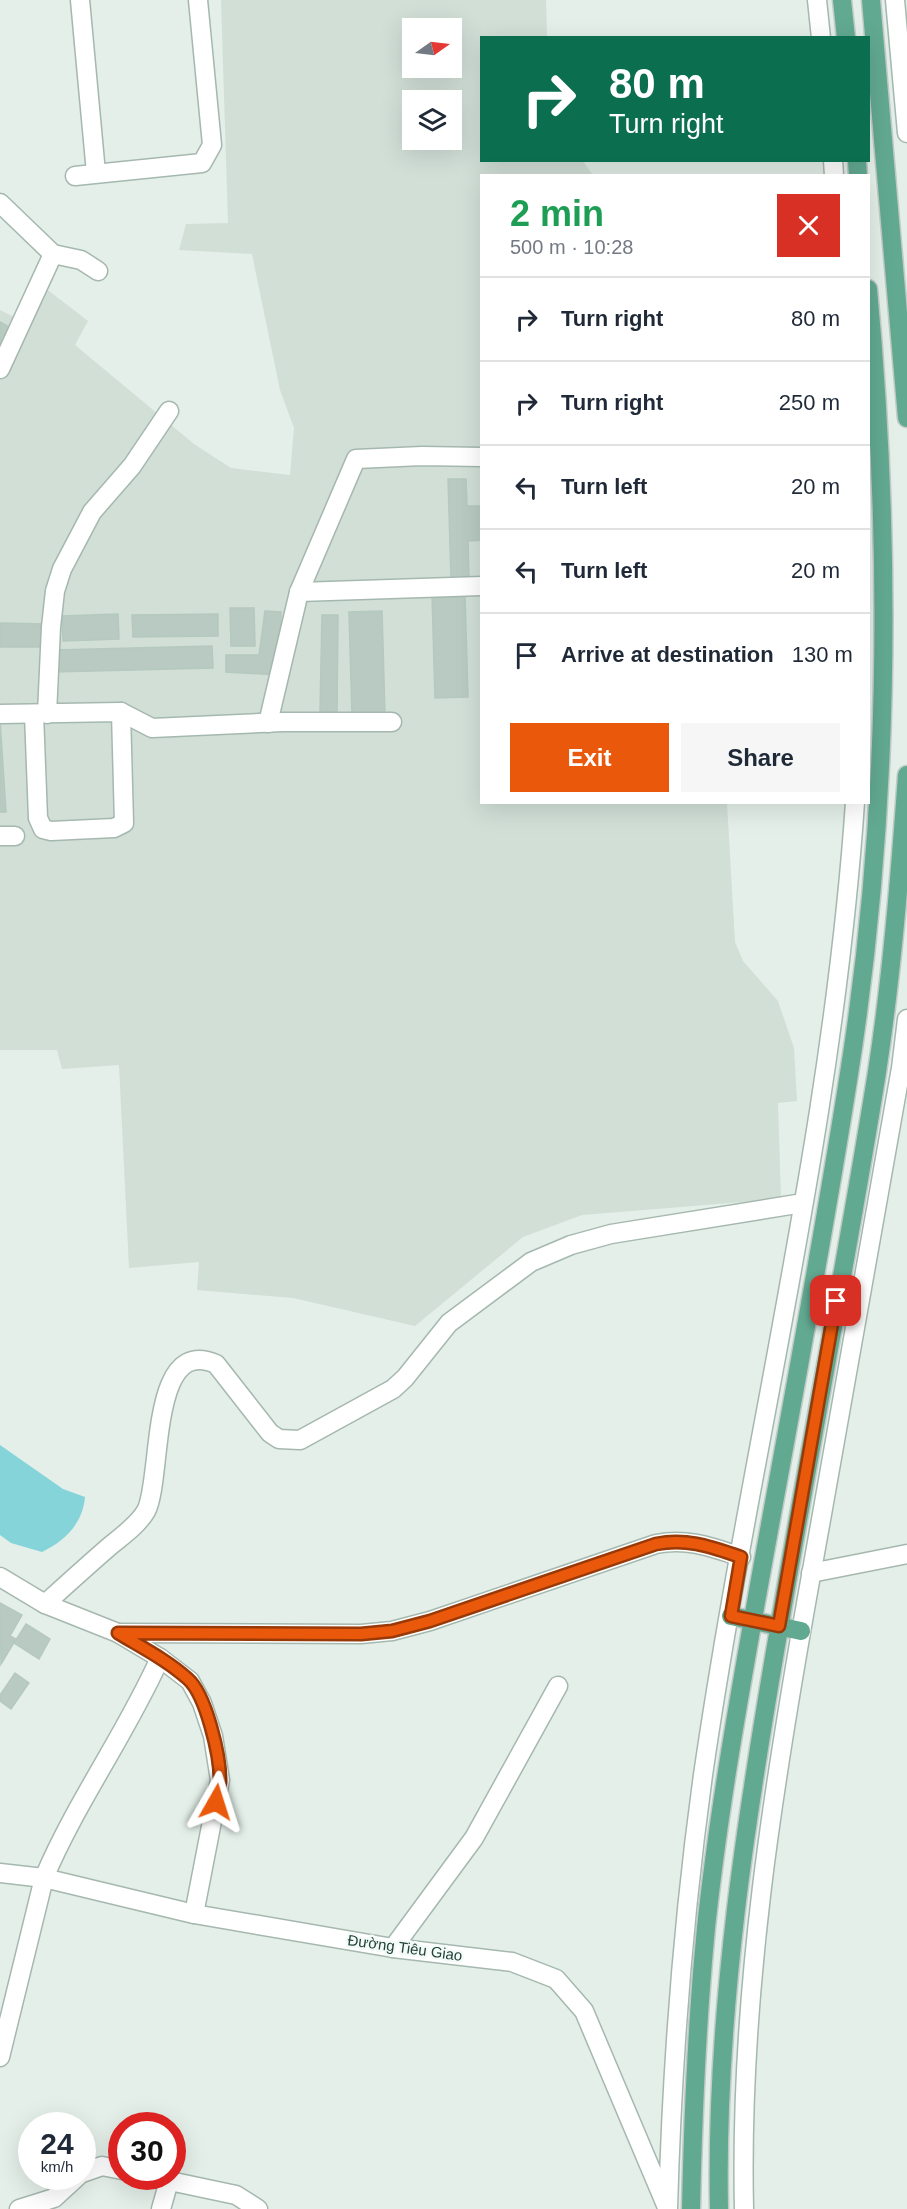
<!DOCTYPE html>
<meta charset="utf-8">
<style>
body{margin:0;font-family:Helvetica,sans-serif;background:#f6f6f7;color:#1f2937;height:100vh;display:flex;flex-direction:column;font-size:22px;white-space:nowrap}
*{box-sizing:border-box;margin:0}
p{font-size:20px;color:#747a83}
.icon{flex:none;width:33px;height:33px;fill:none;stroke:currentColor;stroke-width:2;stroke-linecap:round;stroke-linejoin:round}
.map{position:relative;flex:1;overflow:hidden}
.details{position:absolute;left:480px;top:174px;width:390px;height:630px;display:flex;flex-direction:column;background:#fff;border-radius:0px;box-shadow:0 6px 24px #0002}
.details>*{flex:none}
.guide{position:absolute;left:480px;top:36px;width:390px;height:126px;border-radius:0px;box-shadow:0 6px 24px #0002;background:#0b6e4f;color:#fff;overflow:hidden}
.needle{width:39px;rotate:76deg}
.controls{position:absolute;left:402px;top:18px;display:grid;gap:12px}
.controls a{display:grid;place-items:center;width:60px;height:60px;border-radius:0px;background:#fff;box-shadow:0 6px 24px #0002;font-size:30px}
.speed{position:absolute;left:18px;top:2112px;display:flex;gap:12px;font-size:30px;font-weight:700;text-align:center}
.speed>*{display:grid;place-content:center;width:78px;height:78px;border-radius:50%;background:#fff;box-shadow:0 6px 24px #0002;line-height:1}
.speed small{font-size:15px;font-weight:400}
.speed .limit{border:9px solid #d22;background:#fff;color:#111}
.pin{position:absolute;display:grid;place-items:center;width:51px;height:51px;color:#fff;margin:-26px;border-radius:12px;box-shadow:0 3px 9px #0006}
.me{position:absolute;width:66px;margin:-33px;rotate:6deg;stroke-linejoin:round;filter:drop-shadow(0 0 4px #0008)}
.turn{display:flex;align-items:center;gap:21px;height:126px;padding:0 30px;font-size:27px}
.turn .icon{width:78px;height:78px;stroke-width:2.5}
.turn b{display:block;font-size:42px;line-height:51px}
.round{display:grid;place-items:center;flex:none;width:63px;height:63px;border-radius:0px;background:#f6f6f7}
.head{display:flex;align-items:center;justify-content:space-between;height:102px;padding:0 30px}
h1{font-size:36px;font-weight:600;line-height:45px;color:#1e9e55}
.cta{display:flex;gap:12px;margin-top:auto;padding:12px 30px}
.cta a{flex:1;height:69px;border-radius:0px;background:#ea580c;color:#fff;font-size:24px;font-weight:600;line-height:69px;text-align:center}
.cta a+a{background:#f6f6f7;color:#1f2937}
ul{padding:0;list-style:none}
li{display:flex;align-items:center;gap:18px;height:84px;padding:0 30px;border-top:2px solid #e0e1e3}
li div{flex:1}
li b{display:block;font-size:22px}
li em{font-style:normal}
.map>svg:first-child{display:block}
</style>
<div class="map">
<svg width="907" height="2209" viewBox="0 0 907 2209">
<rect width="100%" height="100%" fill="#e3efe8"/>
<path fill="#d1dfd7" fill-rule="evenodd" d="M221 0H546L547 37 482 38V160L583 161 593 175 482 176V802L727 803 735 942 743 961 778 1001 794 1048 797 1101 778 1103 781 1199 582 1215 523 1237 415 1326 293 1298 197 1290 199 1262 129 1268 119 1065 62 1069 57 1050H0V310L20 320 40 284 88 321 75 345 194 444 231 468 290 475 294 428 280 390 252 254 179 250 186 224 228 223ZM412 28H452V68H412ZM412 100H452V140H412Z"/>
<path fill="#85d4da" d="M0 1445 63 1489 85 1497C83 1523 65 1541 42 1552L11 1543 0 1535Z"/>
<g fill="#b8cac1" stroke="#b5c9bf" stroke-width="1.5">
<path d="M0 322 13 329 3 349 0 347Z"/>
<path d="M448 479H466L467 506H482V540L468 541 469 578H451Z"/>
<path d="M465 594 468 697 435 698 432 595Z"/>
<path d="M230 608H254L255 646H231Z"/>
<path d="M265 611 281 612 279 675 226 672V655H259Z"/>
<path d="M382 611 385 714 352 715 349 612Z"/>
<path d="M118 614 119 639 63 641 62 616Z"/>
<path d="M218 614V636L133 637 132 615Z"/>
<path d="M322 615H338L337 712 320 711Z"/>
<path d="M0 623 44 624 43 647H0Z"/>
<path d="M212 646 213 668 53 672V650Z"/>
<path d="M0 720 6 812H0Z"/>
<path d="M0 1603 22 1615 10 1636 16 1639 1 1664Z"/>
<path d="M26 1624 50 1639 39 1659 14 1643Z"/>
<path d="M15 1673 29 1683 11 1709 0 1701V1695Z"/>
</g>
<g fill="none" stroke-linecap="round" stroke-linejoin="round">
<defs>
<g id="minor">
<path d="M80 0 96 173"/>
<path d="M817 0 821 38"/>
<path d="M895 0 907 133"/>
<path d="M833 160 834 176"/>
<path d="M75 176 202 163 212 145 198 0"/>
<path d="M0 203 53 254 81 260 98 271"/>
<path d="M0 369 53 254"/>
<path d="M299 592 482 586"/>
<path d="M0 714 121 712 152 728 283 722H392"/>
<path d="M34 714 38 818 43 829 51 831 114 828 124 823 121 712"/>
<path d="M47 714 51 627 55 591 62 569 92 512 132 466 169 411"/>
<path d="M268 723 299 592 356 459 422 456 482 457"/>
<path d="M0 836H15"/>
<path d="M811 1573 907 1554"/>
<path d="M0 1577 45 1604C66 1585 88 1565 110 1546 122 1536 138 1525 146 1511 163 1480 148 1334 216 1364L270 1433 279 1439 300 1440 393 1389 405 1378 449 1323 531 1262 571 1245 611 1234 803 1203"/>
<path d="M45 1604 118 1633 160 1658 190 1681 202 1703 213 1736 220 1780 194 1914"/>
<path d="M118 1633 361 1634 392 1631 430 1621 656 1544C688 1538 711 1547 741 1557"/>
<path d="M0 1873 44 1878 194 1914 393 1948 512 1962 556 1979 584 2011 666 2205"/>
<path d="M393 1948 474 1838 558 1686"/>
<path d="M0 2057 44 1878C76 1802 126 1734 160 1658"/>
<path d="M82 2173 102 2166 122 2170"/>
<path d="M146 2176 236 2195 258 2209"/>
<path d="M19 2209 54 2198 78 2176"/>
<path d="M161 2209 169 2181"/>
<path d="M668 2209C672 2063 683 1920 703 1775 750 1451 833 1131 855 802"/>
<path d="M744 2209C739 1994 774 1781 812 1570 842 1403 871 1236 901 1068L907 1019"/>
</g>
<g id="major">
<path d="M842 0 846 38"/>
<path d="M871 0 907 418"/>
<path d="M857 160 858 176"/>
<path d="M731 1616 801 1631"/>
<path d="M691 2209C693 2115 697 2021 706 1928 718 1815 738 1703 758 1591 789 1419 822 1247 849 1074 890 815 892 550 868 289"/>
<path d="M719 2209C715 2010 747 1812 781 1617 812 1435 848 1254 877 1072 892 974 900 874 907 775"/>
</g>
</defs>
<use href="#minor" stroke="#a5b8af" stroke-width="21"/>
<use href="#major" stroke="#c1cac7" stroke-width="21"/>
<use href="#minor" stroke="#fff" stroke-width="18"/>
<use href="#major" stroke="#62a991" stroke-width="18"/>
</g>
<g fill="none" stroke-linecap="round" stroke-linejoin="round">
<defs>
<path id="route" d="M216 1802C217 1795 220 1787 220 1780 220 1755 206 1695 188 1679 167 1660 141 1647 118 1633L361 1634 392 1631 430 1621 656 1544C688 1538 711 1547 741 1557L731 1616 779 1626 836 1301"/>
</defs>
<use href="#route" stroke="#983908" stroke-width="15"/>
<use href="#route" stroke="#ea580c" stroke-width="10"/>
</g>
<g text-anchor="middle" stroke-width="5" stroke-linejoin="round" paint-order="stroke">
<g font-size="15" fill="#204336" stroke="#f4faf7">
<text transform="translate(405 1948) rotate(8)" y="5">Đường Tiêu Giao</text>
</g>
</g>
</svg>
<div class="controls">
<a><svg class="needle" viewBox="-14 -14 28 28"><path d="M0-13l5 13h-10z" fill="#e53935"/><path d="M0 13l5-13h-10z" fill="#747a83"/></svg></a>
<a><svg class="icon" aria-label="layers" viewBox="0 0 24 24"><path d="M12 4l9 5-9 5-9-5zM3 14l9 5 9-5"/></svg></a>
</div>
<div class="speed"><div>24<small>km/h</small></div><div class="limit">30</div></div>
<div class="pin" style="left:836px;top:1301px;background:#d93025"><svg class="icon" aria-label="arrive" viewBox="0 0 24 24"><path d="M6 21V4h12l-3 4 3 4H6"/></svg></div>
<svg class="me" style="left:216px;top:1802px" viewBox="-20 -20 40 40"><path d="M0-17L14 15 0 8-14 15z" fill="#ea580c" stroke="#fff" stroke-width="4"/></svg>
<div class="guide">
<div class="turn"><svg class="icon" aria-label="right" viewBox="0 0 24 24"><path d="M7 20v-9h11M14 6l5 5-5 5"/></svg><div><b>80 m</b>Turn right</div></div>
</div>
<section class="details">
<div class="head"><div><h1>2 min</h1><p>500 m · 10:28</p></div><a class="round" style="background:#d93025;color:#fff"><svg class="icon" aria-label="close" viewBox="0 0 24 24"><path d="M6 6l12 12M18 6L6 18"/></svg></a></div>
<ul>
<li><svg class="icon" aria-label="right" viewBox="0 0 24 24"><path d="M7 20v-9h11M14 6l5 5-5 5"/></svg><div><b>Turn right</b></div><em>80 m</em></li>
<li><svg class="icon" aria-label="right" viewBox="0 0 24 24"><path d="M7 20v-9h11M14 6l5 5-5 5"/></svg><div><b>Turn right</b></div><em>250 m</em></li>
<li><svg class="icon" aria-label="left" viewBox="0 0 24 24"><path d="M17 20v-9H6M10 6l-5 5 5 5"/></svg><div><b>Turn left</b></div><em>20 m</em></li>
<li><svg class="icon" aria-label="left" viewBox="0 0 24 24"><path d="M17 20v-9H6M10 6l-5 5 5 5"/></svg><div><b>Turn left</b></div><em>20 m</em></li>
<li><svg class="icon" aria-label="arrive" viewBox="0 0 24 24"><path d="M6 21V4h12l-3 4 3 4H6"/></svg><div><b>Arrive at destination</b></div><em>130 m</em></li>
</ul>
<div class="cta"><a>Exit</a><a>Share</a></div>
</section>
</div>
